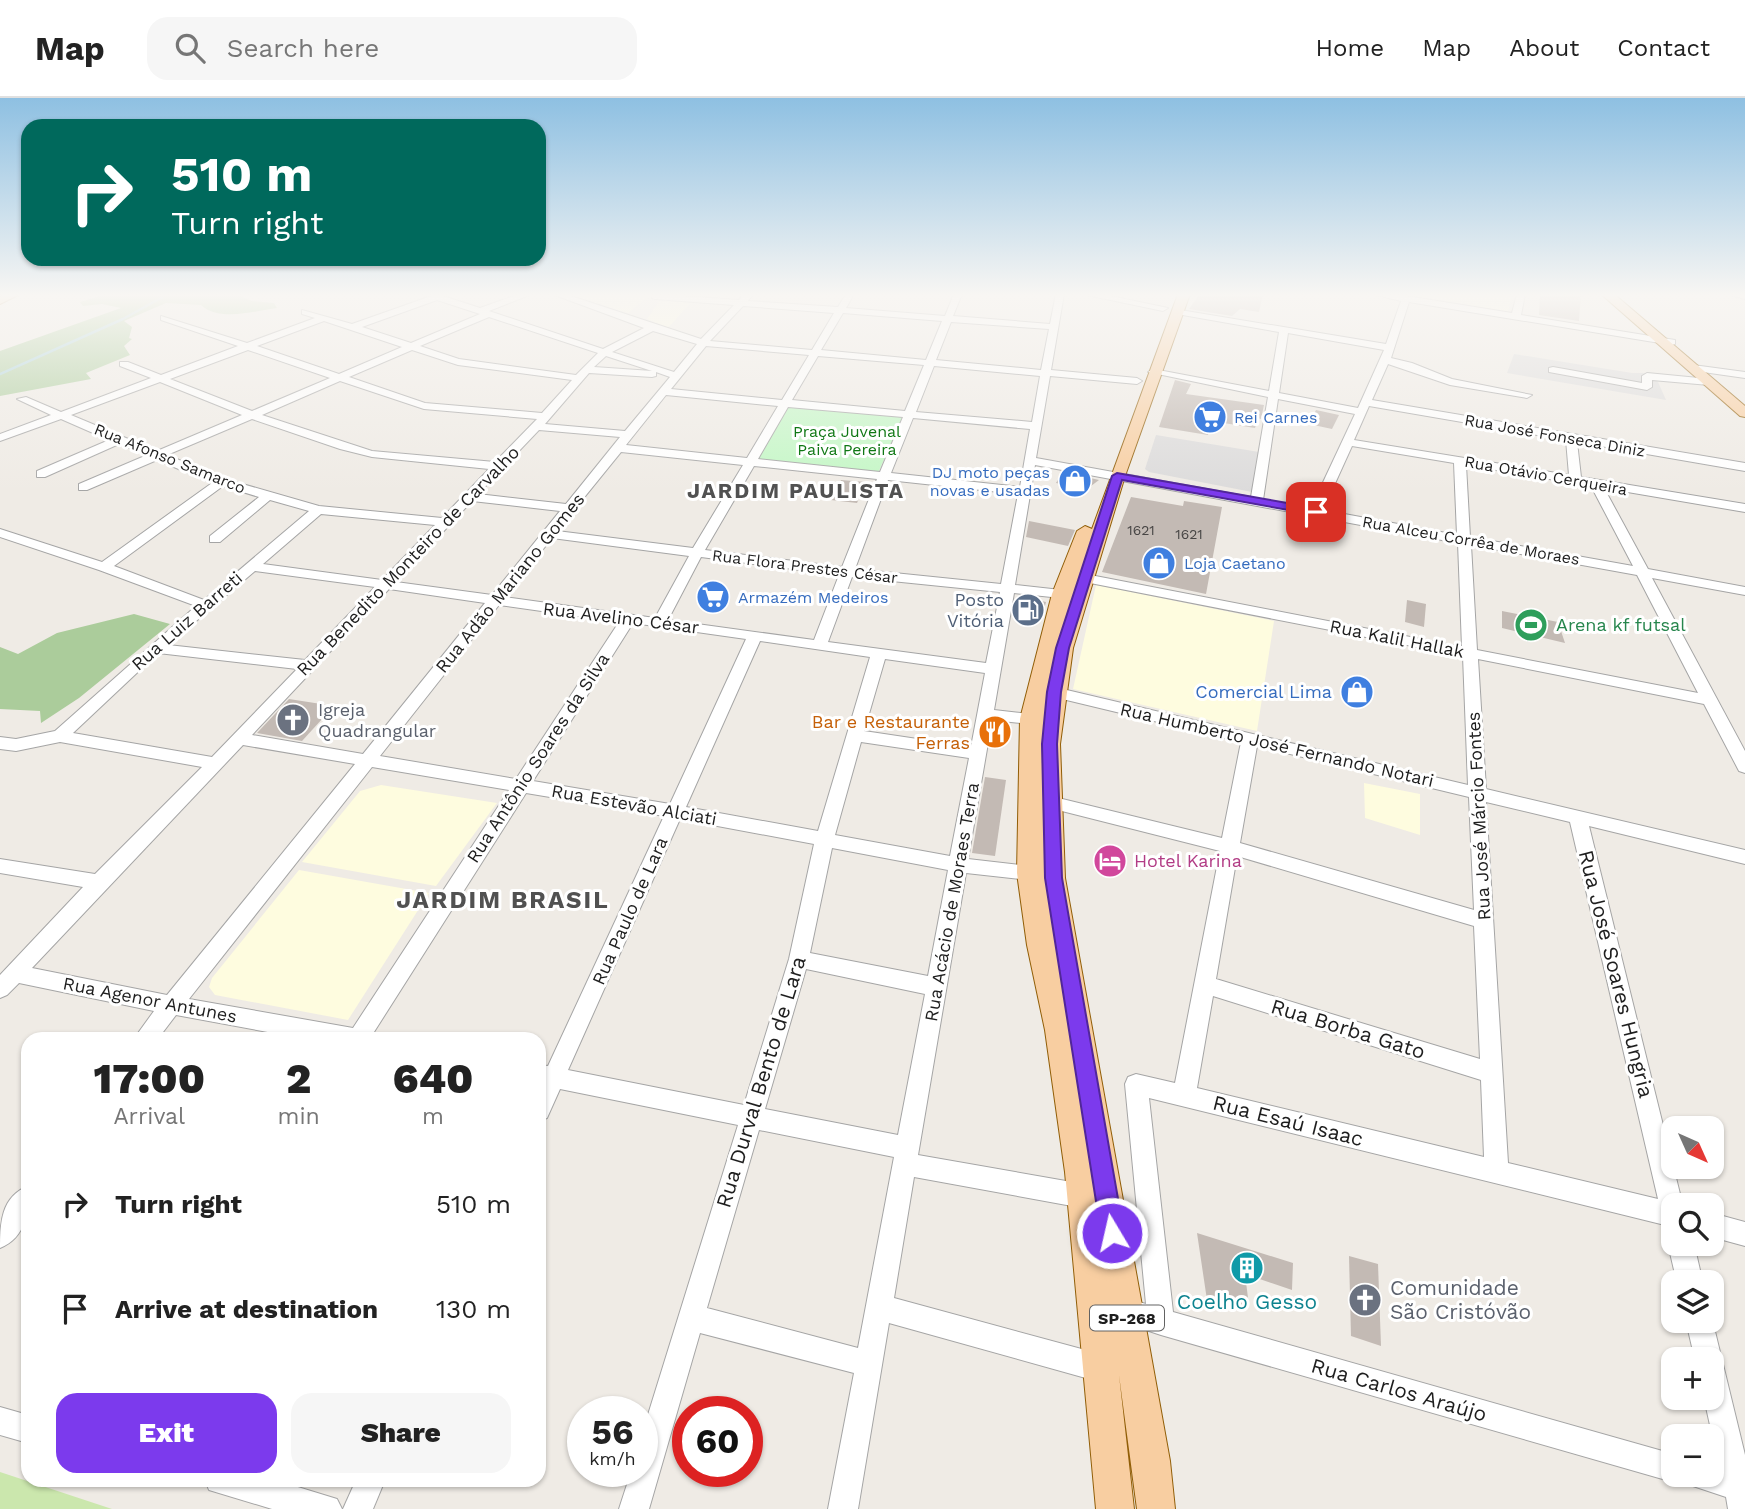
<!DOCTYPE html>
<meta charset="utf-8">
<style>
body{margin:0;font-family:"Work Sans",sans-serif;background:#f6f6f6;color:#222;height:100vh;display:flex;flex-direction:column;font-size:26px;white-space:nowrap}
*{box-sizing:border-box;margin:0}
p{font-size:23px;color:#767676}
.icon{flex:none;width:38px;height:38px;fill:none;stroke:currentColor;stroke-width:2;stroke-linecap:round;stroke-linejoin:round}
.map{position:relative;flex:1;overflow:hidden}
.sheet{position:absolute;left:21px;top:934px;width:525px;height:455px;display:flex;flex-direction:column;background:#fff;border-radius:21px;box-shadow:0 2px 5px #0004}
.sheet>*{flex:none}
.hud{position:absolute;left:21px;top:21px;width:525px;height:147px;border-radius:21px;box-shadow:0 2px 5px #0004;background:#00695c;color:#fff;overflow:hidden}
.needle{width:46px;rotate:135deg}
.controls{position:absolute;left:1661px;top:1018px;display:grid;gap:14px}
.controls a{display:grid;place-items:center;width:63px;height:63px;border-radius:14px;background:#fff;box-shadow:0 2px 5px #0004;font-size:35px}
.speed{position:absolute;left:567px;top:1298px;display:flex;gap:14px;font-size:35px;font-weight:700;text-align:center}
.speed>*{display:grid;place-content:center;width:91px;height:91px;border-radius:50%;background:#fff;box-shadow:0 2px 5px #0004;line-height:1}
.speed small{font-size:18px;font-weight:400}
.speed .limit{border:10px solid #d22;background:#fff;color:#111}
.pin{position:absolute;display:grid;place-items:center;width:60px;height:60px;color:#fff;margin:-30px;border-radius:14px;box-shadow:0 4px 10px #0006}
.me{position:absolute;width:77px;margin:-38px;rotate:351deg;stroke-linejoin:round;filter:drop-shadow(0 0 5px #0008)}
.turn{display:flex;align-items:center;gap:24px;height:147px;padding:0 35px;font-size:32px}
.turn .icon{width:91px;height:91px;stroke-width:2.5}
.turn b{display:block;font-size:49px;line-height:60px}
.eta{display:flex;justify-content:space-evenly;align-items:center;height:119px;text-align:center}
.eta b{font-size:42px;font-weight:800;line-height:49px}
.primary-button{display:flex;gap:14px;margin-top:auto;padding:14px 35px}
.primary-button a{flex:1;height:80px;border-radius:21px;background:#7c3aed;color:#fff;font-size:28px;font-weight:800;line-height:80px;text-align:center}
.primary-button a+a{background:#f6f6f6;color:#222}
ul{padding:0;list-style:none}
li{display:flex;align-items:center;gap:21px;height:105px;padding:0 35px}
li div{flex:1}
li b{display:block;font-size:26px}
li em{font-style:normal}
header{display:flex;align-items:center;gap:42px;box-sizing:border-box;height:98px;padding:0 35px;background:#fff;border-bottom:2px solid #e0e0e0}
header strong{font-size:33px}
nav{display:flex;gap:38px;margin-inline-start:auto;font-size:24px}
.search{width:490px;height:63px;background:#f6f6f6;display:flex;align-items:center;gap:18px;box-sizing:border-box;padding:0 24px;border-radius:21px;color:#767676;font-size:26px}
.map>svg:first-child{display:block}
</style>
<header>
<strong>Map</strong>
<div class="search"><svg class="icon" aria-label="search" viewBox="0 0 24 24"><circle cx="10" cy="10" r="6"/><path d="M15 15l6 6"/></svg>Search here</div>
<nav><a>Home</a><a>Map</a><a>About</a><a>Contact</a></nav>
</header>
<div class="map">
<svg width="1745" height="1411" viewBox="0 0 1745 1411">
<rect width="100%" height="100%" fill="#efebe5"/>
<g fill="#dcdbdb">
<path d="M1514 256 1632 275H1646L1658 284 1666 302 1507 275Z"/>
<path d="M1156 337 1259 354 1252 394 1149 374 1145 371Z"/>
</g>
<g fill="#fefcdf">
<path d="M566 196H651L628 215Z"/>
<path d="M1402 196H1512L1508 214Z"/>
<path d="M661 201 692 203 668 230 647 221Z"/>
<path d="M1096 487 1274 523 1257 633 1073 591Z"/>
<path d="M1364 685 1420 696V737L1365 720Z"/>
<path d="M381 687 497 705 436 788 302 764 360 693Z"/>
<path d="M299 772 429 795 348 922 215 897 209 889 212 880Z"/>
</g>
<path fill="#cbe7ad" d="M0 1374 112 1411H0Z"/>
<g fill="#abcc9b">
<path d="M107 196H234L252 203 274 205 277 210C255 213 219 224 201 207L166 205 124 223 132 229 129 240 132 241 124 248 130 257 86 275 91 281 0 298V253L121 210 102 206 83 208 80 204Z"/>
<path d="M134 516 170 526 79 600 41 625 40 613 0 611V549L18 556 57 535Z"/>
</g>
<path fill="#c3f7c5" d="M789 306 904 317 878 375 756 362Z"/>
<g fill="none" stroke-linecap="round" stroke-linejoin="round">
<path stroke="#a7d1da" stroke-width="2.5" d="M0 276 123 221 168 196"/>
</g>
<g fill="#c3bab4">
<path d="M1200 196H1263L1259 214 1240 211 1232 218 1189 211Z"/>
<path d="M1540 196H1581L1579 223 1539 217Z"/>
<path d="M1175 282 1191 286 1186 296 1264 307 1261 321 1258 320 1255 330 1211 323 1208 337 1159 329Z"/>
<path d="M1316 312 1339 317 1332 331 1309 326Z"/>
<path d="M1062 375 1082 378 1099 382 1087 391 1056 385Z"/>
<path d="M841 382 866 384 857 405 831 402Z"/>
<path d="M1131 399 1183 408 1184 403 1222 409 1206 496 1102 474Z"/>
<path d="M1029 423 1075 432 1068 448 1026 439Z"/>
<path d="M1023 499 1046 504 1041 523 1013 519 1016 502Z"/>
<path d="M1407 502 1426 506 1424 529 1405 524Z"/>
<path d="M1502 513 1558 524 1565 545 1502 530Z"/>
<path d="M289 601 334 608 302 643 257 635Z"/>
<path d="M985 679 1006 682 995 758 972 755Z"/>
<path d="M1197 1135 1293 1165 1292 1192 1245 1176 1249 1208 1207 1202Z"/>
<path d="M1349 1158 1378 1166 1381 1248 1351 1238Z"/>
</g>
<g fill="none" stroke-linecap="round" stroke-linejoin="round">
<defs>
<g id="minor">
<path d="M437 196 480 210 519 196H532L489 213 603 251 644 230 552 196H565L701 241 734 207 655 201 652 200V196L739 202 744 196H753L748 203 838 209 846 196H854L846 210 945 218 954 196H962L953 218 1050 226 1056 196H1064L1051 272 1137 280 1142 283 1137 286 1050 278 1036 360 1251 399 1268 299 1148 274 1153 271 1269 293 1279 234 1177 216 1174 215V211L1386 246 1401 203 1373 196H1394L1512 215 1517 196H1525L1521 217 1675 242V246L1672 247 1409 204 1391 260 1412 265 1452 281 1532 297 1527 300 1450 287 1388 266 1372 302 1745 365V373L1577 344 1581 379 1745 406V414L1604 390 1648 471 1745 489V497L1652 480 1745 653V675L1739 673 1704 606 1478 561 1486 691 1745 752V766L1589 728 1683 1108H1673V1129L1149 1000 1173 1214 1673 1356V1377H1684L1683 1380 1673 1384 1161 1237 1116 1222 1112 1213 1116 1204 1125 1200 1146 1206 1125 986 1128 979 1136 976 1175 985 1220 753 1050 710 1044 709 1041 704 1044 699 1050 698 1222 740 1241 644 1054 599 1046 594 1054 589 1468 687 1463 558 1085 484 1078 480 1085 476 1462 549 1458 445 1035 367 1015 487 1061 492 1068 496 1061 500 1014 495 994 612 1030 616 1038 621 1030 626 992 622 968 761 1029 768 1036 770 1038 775 1036 780 1029 782 966 775 918 1057 1083 1086 1092 1089 1095 1098 1092 1107 1083 1110 914 1079 894 1200 1100 1256 1110 1260 1114 1270 1110 1280 1100 1284 889 1225 858 1411H828L854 1275 700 1235 649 1411H619L631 1374H642V1336L738 1027 560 991 547 1020 539 1023V967L548 968 664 718 526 695 374 934 379 942H311L176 917 157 942H133L154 913 19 885 7 897 0 900V877L83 789 0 775V761L95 776 202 669 60 644 16 653 0 651V639L16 641 55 633 196 508 99 472 0 439V431L102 464 212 385 157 362 87 392H79V386L147 357 119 346 45 379H37V373L109 342 61 321 0 343V336L51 317 17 301 26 299 61 314 151 280 120 268V264H128L161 277 238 248 161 222V218L247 245 315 220 302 216V212L352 226ZM437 202 480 216 411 245 362 229ZM743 208 834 215 812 252 710 243ZM843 215 942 223 926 262 821 252ZM489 219 598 255 576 277 459 261 420 248ZM324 223 402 249 339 276 257 248ZM951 224 1049 231 1041 272 936 262ZM653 233 697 246 674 274 612 254ZM1288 235 1384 252 1358 310 1279 295ZM706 248 809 257 782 302 671 291ZM248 252 330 280 252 313 170 281ZM412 252 458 267 572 282 542 315 425 305 349 279ZM606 258 652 273 594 269ZM818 258 924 267 905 313 792 302ZM934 268 1040 278 1032 324 916 314ZM656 274 670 279 625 333 545 326 589 275 652 279 656 278ZM340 283 424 311 537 321 495 364 372 353 262 317ZM160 284 242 317 157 353 71 317ZM666 297 778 308 747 360 626 347ZM1278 301 1355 316 1311 410 1263 402ZM1369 308 1566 342 1569 377 1354 342ZM788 309 903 319 880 374 758 361ZM913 320 1030 331 1020 389 891 375ZM252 321 340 351 372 359 489 371 442 420 319 408 225 381 167 357ZM539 332 620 339 566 406 478 396ZM1352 348 1454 365 1457 437 1323 412ZM621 354 743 367 693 450 557 433ZM1466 367 1591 388 1633 468 1470 439ZM754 368 877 381 842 469 705 452ZM888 382 1018 396 1001 486 855 471ZM223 388 259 399 210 438V444H220L270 402 309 413 204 502 114 468ZM472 403 560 413 492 497 396 484ZM321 416 435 427 382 482 263 466ZM552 440 689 458 655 520 505 499ZM1471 447 1637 477 1698 595 1477 552ZM701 459 839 477 814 542 668 522ZM255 473 375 489 305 562 168 547ZM852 479 1000 494 986 565 828 544ZM389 491 485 505 363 656 252 637ZM499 507 619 524 516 681 380 658ZM633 525 746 541 670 706 533 683ZM760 543 870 559 818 733 686 709ZM158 555 297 571 212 659 73 635ZM885 561 985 575 971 649 864 633ZM861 644 969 660 950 758 835 737ZM243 647 355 666 167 897 32 870ZM1257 648 1469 699 1474 812 1240 745ZM372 669 509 692 353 930 189 901ZM1486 704 1570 724 1658 1101 1508 1065ZM680 721 814 746 789 861 744 1007 568 972ZM832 750 948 772 928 878 810 855ZM1237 758 1474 828 1480 961 1216 881ZM806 871 925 896 898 1037 765 1011ZM1213 898 1481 982 1484 1059 1197 990ZM759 1032 894 1059 858 1250 707 1210Z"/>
<path d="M1082 196H1101L1168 210 1163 213Z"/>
<path d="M1727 196H1745V201Z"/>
<path d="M1693 267 1745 274V280L1689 272V268Z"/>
<path d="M1553 269 1642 285V278L1647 275 1709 281 1714 284 1709 287 1652 282V289L1647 292 1549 274V270Z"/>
<path d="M28 1088C28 1113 27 1139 0 1150 0 1125 1 1099 28 1088Z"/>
<path d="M1712 1115 1745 1124V1148L1712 1139Z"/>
<path d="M1672 1137 1673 1146H1694L1703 1185H1677L1668 1146Z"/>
<path d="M1712 1221 1745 1357V1411H1728L1726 1399 1690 1387 1686 1377H1712V1366L1719 1368 1704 1300H1712V1262H1695L1686 1223Z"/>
<path d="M0 1309 28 1317V1345L0 1337Z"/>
<path d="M205 1382H275L337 1401 342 1411H272L209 1392Z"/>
<path d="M356 1382H385L373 1411H343Z"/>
</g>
<g id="major">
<path d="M5 196H20L0 206V199Z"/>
<path d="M1178 196H1190L1125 378 1073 550 1060 646 1065 780 1170 1363 1175 1411H1137L1119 1277 1134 1411H1096L1065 1074 1045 932 1027 847 1017 775 1020 621 1052 496 1077 433 1085 428 1092 431Z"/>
<path d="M1601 196H1614L1745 308V319L1740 318Z"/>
</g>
</defs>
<use href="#minor" stroke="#a5a5a5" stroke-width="2"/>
<use href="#major" stroke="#915e07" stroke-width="2"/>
<use href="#minor" fill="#fff" fill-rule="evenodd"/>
<use href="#major" fill="#f8cea1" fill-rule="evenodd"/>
</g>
<linearGradient id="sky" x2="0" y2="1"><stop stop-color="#8ec0e2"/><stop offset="0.5" stop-color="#f8f6f3"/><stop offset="1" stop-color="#f8f6f3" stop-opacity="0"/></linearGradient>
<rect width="1745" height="394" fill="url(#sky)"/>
<path fill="#7c3aed" stroke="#51269a" stroke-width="2" d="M1117 375 1316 410 1321 414 1316 417 1122 382 1069 550 1061 594 1057 646 1062 780 1124 1135 1120 1143 1112 1146 1104 1143 1101 1135 1045 780 1042 646 1047 594 1056 550 1112 378Z"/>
<defs>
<symbol id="supermarket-disc" viewBox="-11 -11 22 22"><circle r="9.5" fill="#3f7fe0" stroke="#fff"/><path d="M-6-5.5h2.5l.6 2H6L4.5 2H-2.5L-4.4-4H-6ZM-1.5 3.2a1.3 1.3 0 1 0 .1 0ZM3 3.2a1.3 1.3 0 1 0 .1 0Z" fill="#fff"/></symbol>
<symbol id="shop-disc" viewBox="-11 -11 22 22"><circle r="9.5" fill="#3f7fe0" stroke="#fff"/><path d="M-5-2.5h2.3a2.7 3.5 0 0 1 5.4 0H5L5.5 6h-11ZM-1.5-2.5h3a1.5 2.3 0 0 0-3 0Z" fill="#fff"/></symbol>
<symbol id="fuel-disc" viewBox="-11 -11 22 22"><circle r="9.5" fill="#5c6f8a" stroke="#fff"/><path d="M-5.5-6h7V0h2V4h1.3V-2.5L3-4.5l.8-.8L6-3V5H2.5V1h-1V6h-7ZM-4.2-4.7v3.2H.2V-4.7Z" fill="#fff"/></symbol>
<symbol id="stadium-disc" viewBox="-11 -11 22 22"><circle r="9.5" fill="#2e9e5b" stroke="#fff"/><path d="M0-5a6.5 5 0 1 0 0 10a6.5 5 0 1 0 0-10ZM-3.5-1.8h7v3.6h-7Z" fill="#fff"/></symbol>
<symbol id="church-disc" viewBox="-11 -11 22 22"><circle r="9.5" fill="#6b7280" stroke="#fff"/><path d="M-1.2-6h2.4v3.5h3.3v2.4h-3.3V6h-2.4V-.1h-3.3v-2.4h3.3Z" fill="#fff"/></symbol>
<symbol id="restaurant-disc" viewBox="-11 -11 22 22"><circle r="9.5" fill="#e8710a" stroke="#fff"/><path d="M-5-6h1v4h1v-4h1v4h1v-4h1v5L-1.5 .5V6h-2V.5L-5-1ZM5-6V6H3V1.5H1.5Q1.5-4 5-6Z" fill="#fff"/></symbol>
<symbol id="hotel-disc" viewBox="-11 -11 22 22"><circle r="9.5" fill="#d1479c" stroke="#fff"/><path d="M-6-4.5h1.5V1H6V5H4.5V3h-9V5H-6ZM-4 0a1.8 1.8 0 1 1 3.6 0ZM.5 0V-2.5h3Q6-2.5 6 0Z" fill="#fff"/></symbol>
<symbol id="building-disc" viewBox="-11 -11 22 22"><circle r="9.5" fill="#0f9aa8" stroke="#fff"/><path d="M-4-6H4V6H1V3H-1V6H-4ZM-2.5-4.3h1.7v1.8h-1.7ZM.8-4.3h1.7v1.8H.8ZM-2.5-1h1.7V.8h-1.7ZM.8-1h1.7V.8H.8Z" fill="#fff"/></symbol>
</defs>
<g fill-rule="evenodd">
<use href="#supermarket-disc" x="1191" y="300" width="38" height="38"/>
<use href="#shop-disc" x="1056" y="364" width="38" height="38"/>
<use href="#shop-disc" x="1140" y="446" width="38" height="38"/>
<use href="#supermarket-disc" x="694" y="480" width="38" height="38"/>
<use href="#fuel-disc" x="1009" y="493" width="38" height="38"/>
<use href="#stadium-disc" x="1512" y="508" width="38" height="38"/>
<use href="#shop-disc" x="1338" y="575" width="38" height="38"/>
<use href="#church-disc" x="274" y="603" width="38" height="38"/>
<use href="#restaurant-disc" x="976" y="615" width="38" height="38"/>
<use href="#hotel-disc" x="1091" y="744" width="38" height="38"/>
<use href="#building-disc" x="1228" y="1151" width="38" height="38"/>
<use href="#church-disc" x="1346" y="1183" width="38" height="38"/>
</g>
<g text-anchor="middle" stroke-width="6" stroke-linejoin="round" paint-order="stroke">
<g font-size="14" fill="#474544">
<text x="1141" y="437">1621</text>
<text x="1189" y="441">1621</text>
</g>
<g font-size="16" fill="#366cbe" stroke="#fff" text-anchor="start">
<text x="1234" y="325">Rei Carnes</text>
<text x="1050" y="380" text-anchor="end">DJ moto peças<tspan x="1050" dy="18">novas e usadas</tspan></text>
<text x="1184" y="471">Loja Caetano</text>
<text x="738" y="505">Armazém Medeiros</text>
</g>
<g font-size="16" fill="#107815" stroke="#fff">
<text x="847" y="339">Praça Juvenal<tspan x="847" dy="18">Paiva Pereira</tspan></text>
</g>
<g font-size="16" fill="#1e1e1e" stroke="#fff">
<text transform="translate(1555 337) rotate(10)" y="6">Rua José Fonseca Diniz</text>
<text transform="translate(170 360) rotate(22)" y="6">Rua Afonso Samarco</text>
<text transform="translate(1546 377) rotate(10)" y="6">Rua Otávio Cerqueira</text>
<text transform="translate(1471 442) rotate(10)" y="6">Rua Alceu Corrêa de Moraes</text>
<text transform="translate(805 468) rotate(7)" y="6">Rua Flora Prestes César</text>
</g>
<rect fill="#fff" stroke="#626262" stroke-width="2" x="1090" y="1207.5" width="74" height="25" rx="5"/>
<g font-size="16" font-weight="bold" fill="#1e1e1e">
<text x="1127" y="1226">SP-268</text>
</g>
<g font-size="18" fill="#1e1e1e" stroke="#fff">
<text transform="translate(408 463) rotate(-46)" y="6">Rua Benedito Monteiro de Carvalho</text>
<text transform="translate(510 485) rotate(-51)" y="6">Rua Adão Mariano Gomes</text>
<text transform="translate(621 520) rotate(7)" y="6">Rua Avelino César</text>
<text transform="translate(187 523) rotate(-41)" y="6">Rua Luiz Barreti</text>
<text transform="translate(1397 541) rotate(11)" y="6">Rua Kalil Hallak</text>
<text transform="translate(1277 647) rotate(13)" y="6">Rua Humberto José Fernando Notari</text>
<text transform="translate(538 660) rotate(-57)" y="6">Rua Antônio Soares da Silva</text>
<text transform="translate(634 707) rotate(10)" y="6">Rua Estevão Alciati</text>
<text transform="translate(1479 718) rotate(-93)" y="6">Rua José Márcio Fontes</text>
<text transform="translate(952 804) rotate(-80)" y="6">Rua Acácio de Moraes Terra</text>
<text transform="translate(630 813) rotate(-66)" y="6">Rua Paulo de Lara</text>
<text transform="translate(150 902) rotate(11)" y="6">Rua Agenor Antunes</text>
</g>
<g font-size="18" fill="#4e5e75" stroke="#fff" text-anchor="end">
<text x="1004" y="508">Posto<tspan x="1004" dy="21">Vitória</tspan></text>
</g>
<g font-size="18" fill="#27864d" stroke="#fff" text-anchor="start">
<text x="1556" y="533">Arena kf futsal</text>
</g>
<g font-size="18" fill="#366cbe" stroke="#fff" text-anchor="end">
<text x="1332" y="600">Comercial Lima</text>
</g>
<g font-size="18" fill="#5b616d" stroke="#fff" text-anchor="start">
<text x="318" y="618">Igreja<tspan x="318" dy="21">Quadrangular</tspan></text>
</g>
<g font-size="18" fill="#c56008" stroke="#fff" text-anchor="end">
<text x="970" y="630">Bar e Restaurante<tspan x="970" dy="21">Ferras</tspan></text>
</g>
<g font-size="18" fill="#b23c85" stroke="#fff" text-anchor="start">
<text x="1134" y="769">Hotel Karina</text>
</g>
<g font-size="21" font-weight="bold" letter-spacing="2" fill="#515151" stroke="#fff">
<text x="796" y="400">JARDIM PAULISTA</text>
</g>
<g font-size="21" fill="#1e1e1e" stroke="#fff">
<text transform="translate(1616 876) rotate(76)" y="7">Rua José Soares Hungria</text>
<text transform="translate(1348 931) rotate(17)" y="7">Rua Borba Gato</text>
<text transform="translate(761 984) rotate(-73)" y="7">Rua Durval Bento de Lara</text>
<text transform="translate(1288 1023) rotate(14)" y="7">Rua Esaú Isaac</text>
<text transform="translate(1399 1292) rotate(16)" y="7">Rua Carlos Araújo</text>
</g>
<g font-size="21" fill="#5b616d" stroke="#fff" text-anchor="start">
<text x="1390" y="1197">Comunidade<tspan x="1390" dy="24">São Cristóvão</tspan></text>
</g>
<g font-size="21" fill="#0d838f" stroke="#fff">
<text x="1247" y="1211">Coelho Gesso</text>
</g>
<g font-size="24" font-weight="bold" letter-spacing="2" fill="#515151" stroke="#fff">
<text x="503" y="810">JARDIM BRASIL</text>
</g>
</g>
</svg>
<div class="controls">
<a><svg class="needle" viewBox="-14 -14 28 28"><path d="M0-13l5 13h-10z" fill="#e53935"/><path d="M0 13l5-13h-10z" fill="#767676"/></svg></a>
<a><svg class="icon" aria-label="search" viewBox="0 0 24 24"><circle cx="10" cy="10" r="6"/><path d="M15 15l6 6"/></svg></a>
<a><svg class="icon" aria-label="layers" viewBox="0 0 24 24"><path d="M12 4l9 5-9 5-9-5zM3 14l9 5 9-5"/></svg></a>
<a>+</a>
<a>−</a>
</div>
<div class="speed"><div>56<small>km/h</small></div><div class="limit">60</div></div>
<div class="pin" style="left:1316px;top:414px;background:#d93025"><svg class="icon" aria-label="arrive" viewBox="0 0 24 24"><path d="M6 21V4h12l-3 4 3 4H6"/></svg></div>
<svg class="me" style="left:1112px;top:1135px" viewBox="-20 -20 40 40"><circle r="17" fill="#7c3aed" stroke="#fff" stroke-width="3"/><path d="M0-11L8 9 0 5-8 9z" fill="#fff"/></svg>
<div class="hud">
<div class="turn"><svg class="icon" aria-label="right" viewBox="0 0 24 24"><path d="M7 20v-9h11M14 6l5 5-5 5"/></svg><div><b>510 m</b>Turn right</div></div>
</div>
<section class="sheet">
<div class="eta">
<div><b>17:00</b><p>Arrival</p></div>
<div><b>2</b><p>min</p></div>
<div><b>640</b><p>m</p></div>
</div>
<ul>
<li><svg class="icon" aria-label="right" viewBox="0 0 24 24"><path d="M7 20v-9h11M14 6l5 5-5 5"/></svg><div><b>Turn right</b></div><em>510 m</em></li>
<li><svg class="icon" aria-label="arrive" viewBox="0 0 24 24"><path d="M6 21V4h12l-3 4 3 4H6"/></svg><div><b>Arrive at destination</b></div><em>130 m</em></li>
</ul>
<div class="primary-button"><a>Exit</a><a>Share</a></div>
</section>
</div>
